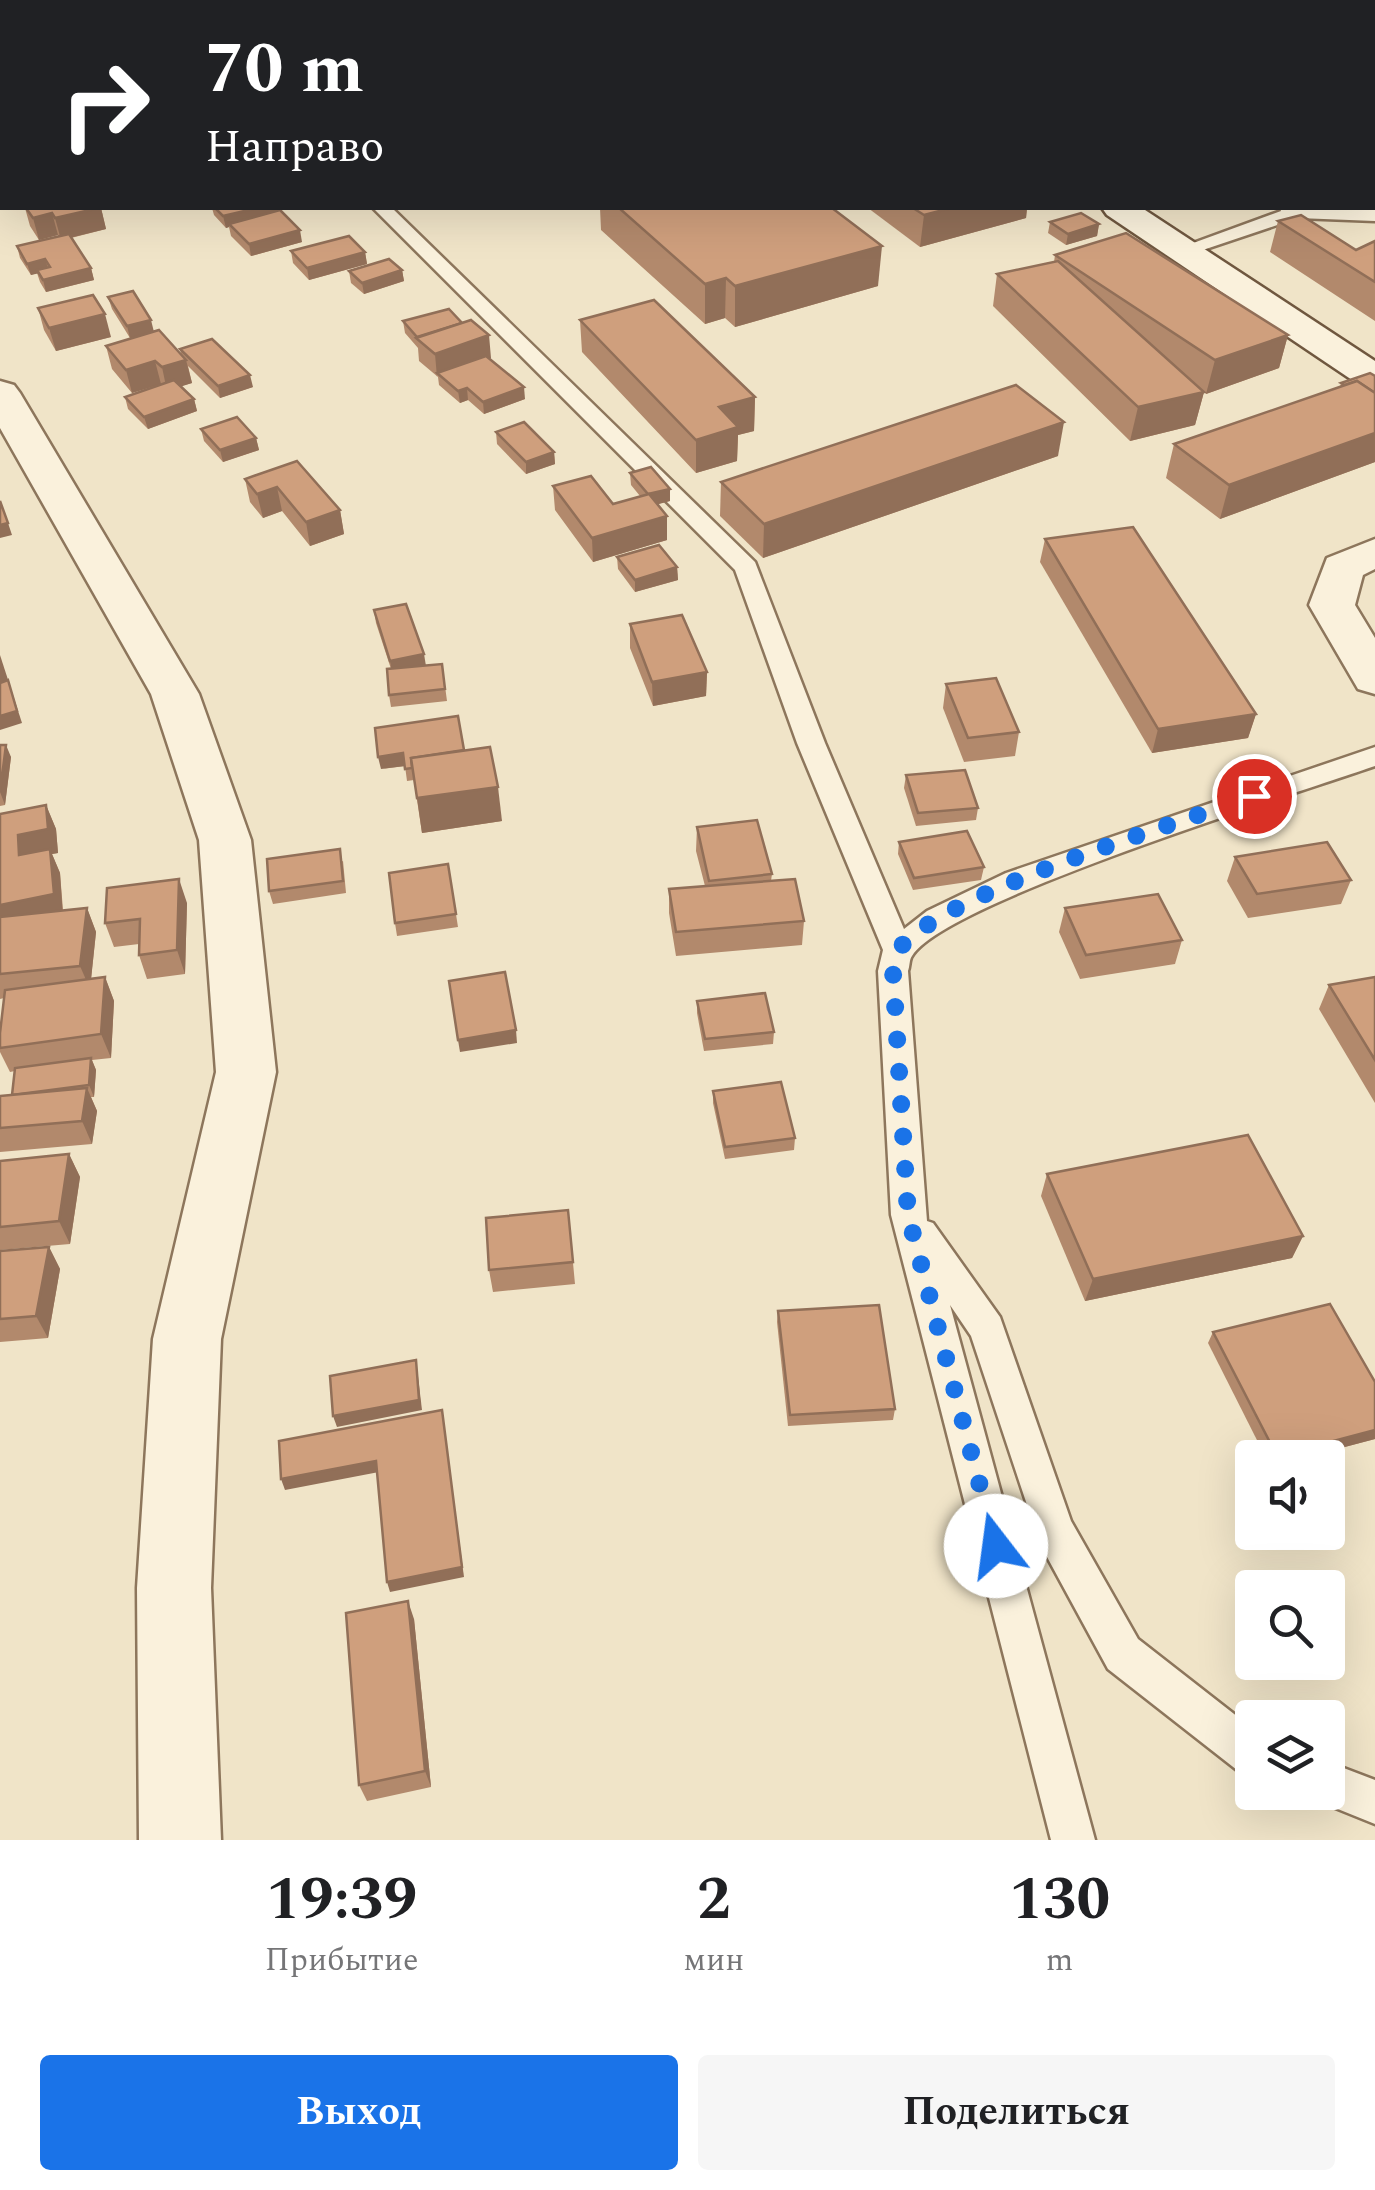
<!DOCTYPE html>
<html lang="ru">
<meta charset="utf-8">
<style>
body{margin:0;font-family:Spectral,serif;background:#f6f6f6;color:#202124;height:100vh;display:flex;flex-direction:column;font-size:38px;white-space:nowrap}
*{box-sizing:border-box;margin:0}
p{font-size:32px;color:#757577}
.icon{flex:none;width:55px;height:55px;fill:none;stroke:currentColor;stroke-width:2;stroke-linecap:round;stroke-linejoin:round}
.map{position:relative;height:1840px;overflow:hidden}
.sheet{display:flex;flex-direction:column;background:#fff;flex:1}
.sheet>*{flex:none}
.hud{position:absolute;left:0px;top:0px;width:1375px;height:210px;box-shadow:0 10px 40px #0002;background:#202124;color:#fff;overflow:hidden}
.controls{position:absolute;left:1235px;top:1440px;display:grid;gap:20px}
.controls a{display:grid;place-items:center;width:110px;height:110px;border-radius:10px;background:#fff;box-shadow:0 10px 40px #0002;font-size:50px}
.pin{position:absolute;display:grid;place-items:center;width:85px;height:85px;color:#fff;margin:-42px;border:5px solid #fff;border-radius:50%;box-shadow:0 2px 10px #0007}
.me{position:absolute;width:110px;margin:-55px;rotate:345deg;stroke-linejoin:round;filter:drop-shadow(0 0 8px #0008)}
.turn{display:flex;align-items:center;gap:35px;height:210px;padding:0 40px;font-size:45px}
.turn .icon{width:130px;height:130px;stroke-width:2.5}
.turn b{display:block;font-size:70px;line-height:85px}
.eta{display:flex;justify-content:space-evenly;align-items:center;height:170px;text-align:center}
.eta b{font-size:60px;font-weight:700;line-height:70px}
.action{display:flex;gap:20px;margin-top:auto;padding:20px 40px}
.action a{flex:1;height:115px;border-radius:10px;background:#1a73e8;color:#fff;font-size:40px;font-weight:700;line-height:115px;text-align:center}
.action a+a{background:#f6f6f6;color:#202124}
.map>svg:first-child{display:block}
</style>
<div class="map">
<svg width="1375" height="1840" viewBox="0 0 1375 1840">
<rect width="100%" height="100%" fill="#f0e4c8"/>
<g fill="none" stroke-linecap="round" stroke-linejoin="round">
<defs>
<g id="lane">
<path d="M373 208H392L755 562 825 743 904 929 927 911 1006 873 1375 747V766C1298 793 944 902 912 956 909 960 910 966 908 971L927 1221 933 1223 1000 1317 1071 1521 1138 1639 1252 1728V1776L1237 1770 1108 1669 1040 1544 971 1336 950 1305 1095 1840H1051L891 1215 878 971 883 950 797 743 735 570Z"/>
<path d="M1280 208 1375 209V221L1298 218 1191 254 1184 256 1174 250 1281 211Z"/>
<path d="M1328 1762 1375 1780V1824L1313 1799 1310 1792H1328Z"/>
</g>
<g id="street">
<path d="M349 0H377L378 2H350Z"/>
<path d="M0 381 14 385 20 393 199 694 251 840 276 1072 221 1339 211 1588 221 1840H139L137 1588 153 1339 216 1072 199 840 151 694 0 428Z"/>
<path d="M1375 539V569L1363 575 1355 605 1375 638V694L1358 689 1309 605 1327 558Z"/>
</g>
<g id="secondary">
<path d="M788 0H819L820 2H789Z"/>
<path d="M1102 208H1142L1375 361V390L1361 386 1107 215Z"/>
</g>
</defs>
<use href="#lane" stroke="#8d765c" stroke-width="5"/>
<use href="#street" stroke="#8d765c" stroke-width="5"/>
<use href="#secondary" stroke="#6f573f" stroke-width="5"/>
<use href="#lane" fill="#faf1dc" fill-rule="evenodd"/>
<use href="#street" fill="#faf1dc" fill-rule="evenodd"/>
<use href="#secondary" fill="#faf1dc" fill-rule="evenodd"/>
</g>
<g fill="#b2896c">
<path d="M0 0H22V2H2V71L0 63Z"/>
<path d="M398 0H477L478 2H400Z"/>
<path d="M507 0H614V2H510Z"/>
<path d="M1243 0H1336V2H1248Z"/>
<path d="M1375 10V192L1372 193V11Z"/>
<path d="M25 208H101L106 229 71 238 91 268 94 280 46 292 40 282 37 273 31 275 20 258 17 246 59 237 58 235 39 240 30 226Z"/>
<path d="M212 208H275V212L302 242 251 256 231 236 229 227 226 228 214 215Z"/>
<path d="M600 208H832L878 286 735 327 725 318 705 324 601 230Z"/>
<path d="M868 208H1027L1026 218 920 247Z"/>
<path d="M1278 221 1356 250 1375 241V321L1270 252Z"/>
<path d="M1050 222 1099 224 1097 236 1066 245 1048 233Z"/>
<path d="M291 251 365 252 367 264 309 280 293 263Z"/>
<path d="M1055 255 1288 335 1279 368 1206 394 1204 392 1195 425 1130 441 993 306 997 274 1054 262Z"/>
<path d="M402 270 404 281 364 294 351 283 349 271Z"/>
<path d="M108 297 154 331 181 354 180 349 253 387 220 398 188 366 192 383 181 386 194 399 197 411 148 429 128 409 125 397 162 384 132 393 112 369 106 346 145 334 130 338 112 309Z"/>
<path d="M38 308 111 337 56 351 44 330Z"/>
<path d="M580 320 755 397 754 431 738 435 737 461 696 473 582 352Z"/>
<path d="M403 321 491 358 489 359 525 399 484 414 468 400 460 403 439 385 438 377 419 361 418 348 405 333Z"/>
<path d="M1375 376V462L1220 519 1166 478 1174 444 1340 387 1341 383Z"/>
<path d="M201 429 256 438 259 450 223 462 204 441Z"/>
<path d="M496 432 554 452 555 464 526 474 497 444Z"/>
<path d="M1058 456 763 558 720 516 721 482Z"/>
<path d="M297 461 340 510 344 534 310 546 282 511 263 518 250 502 245 479Z"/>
<path d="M630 473 670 489V501L657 504 667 540 593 562 555 510 553 486 613 504 640 496 631 485Z"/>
<path d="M1045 539 1256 714 1248 738 1152 753 1040 562Z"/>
<path d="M617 557 677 567 678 580 635 592 618 569Z"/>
<path d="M374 610 426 666 442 664 447 701 391 707 389 695 391 669 376 623Z"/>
<path d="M630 624 707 672 706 696 653 706 630 648Z"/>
<path d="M946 684 1019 732 1015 756 964 762 943 708Z"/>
<path d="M0 745 11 757 5 805 0 806Z"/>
<path d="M464 750 502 821 422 833 414 780 407 781 405 766 381 769Z"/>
<path d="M906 775 978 808 976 820 916 826 904 788Z"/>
<path d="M46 805 56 829 58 853 52 854 60 873 63 910 87 908 96 932 91 979 105 977 114 1001 111 1058 92 1060 96 1070 94 1097H91L97 1111 92 1144 0 1152V1096L12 1095 15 1071 10 1072 0 1052V1033L4 998 0 999V814Z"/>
<path d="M697 827 772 874 771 881 804 921 802 945 676 956 669 913V889L705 886 696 851Z"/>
<path d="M899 842 984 867 981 880 913 890 898 854Z"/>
<path d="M1235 857 1351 880 1341 904 1248 918 1227 881Z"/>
<path d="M343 861 346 893 273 904 269 891Z"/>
<path d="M448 864 458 927 397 936 395 923Z"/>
<path d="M187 903 185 974 147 979 139 955V944L114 947 105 923Z"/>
<path d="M1065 908 1182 940 1175 964 1080 979 1059 932Z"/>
<path d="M1375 977V1103L1319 1009 1329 985Z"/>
<path d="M697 1001 774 1032 773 1044 704 1051 697 1013Z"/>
<path d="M713 1091 795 1138 794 1150 725 1159 713 1103Z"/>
<path d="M69 1154 80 1177 70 1244 0 1250V1161Z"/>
<path d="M1047 1174 1303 1236 1292 1258 1085 1301 1041 1196Z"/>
<path d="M568 1210 575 1284 493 1292 489 1270Z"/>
<path d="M49 1247 60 1269 48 1338 0 1342V1251Z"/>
<path d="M778 1311 895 1409 893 1420 788 1426 777 1322Z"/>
<path d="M1213 1332 1375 1439 1303 1458H1266L1208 1343Z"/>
<path d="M414 1619 431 1787 367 1801 359 1785Z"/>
</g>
<g fill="#916f58">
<path d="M553 0H614V2H536Z"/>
<path d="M1280 0H1336V2H1279Z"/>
<path d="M1372 42H1375V69L1372 70Z"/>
<path d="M1375 156V192L1372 193V157Z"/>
<path d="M101 208 106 229 61 240 55 218Z"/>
<path d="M257 208H275L276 214 229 224V227L226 228 223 216Z"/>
<path d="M951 208H1027L1026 218 920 247 924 215Z"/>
<path d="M52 213 58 235 39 240 33 218Z"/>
<path d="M1099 224 1097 236 1066 245 1068 234Z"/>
<path d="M300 230 302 242 251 256 249 244Z"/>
<path d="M882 246 878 286 735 327V286Z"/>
<path d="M365 252 367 264 309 280 307 268Z"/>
<path d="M45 259 49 271 31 275 27 264Z"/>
<path d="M91 268 94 280 46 292 43 280Z"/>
<path d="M402 270 404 281 364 294 362 283Z"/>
<path d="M726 278 725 318 705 324V284Z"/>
<path d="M105 314 111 337 56 351 49 328Z"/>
<path d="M151 320 154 332 130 338 127 326Z"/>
<path d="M489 335 491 358 441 376 437 373V377L435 354Z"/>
<path d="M1288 335 1279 368 1206 394 1215 360Z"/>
<path d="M186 360 192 383 167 391 162 367Z"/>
<path d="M155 361 161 384 132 393 126 370Z"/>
<path d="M250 375 253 387 220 398 218 386Z"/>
<path d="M524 387 525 399 484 414 483 402Z"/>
<path d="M467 388 468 400 460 403 458 391Z"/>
<path d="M1204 392 1195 425 1130 441 1138 407Z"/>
<path d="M755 397 754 431 738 435 737 461 696 473V440L719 407Z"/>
<path d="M194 399 197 411 148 429 144 417Z"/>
<path d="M1064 422 1058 456 763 558 764 524Z"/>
<path d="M1375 433V462L1220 519 1229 485Z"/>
<path d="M256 438 259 450 223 462 220 450Z"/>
<path d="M554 452 555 464 526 474V462Z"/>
<path d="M277 487 282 511 263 518 257 494Z"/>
<path d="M670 489V501L648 507V494Z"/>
<path d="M340 510 344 534 310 546 306 522Z"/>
<path d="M667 516V540L593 562 592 538Z"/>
<path d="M8 523 12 535 0 538V525Z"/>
<path d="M677 567 678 580 635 592V580Z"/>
<path d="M424 654 426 666 392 673 390 661Z"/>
<path d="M0 655 22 723 0 730Z"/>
<path d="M707 672 706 696 653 706 652 682Z"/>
<path d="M1256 714 1248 738 1152 753 1158 729Z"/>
<path d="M6 745 11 757 5 805 0 792Z"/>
<path d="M403 753 405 766 381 769 378 757Z"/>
<path d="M498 787 502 821 422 833 417 798Z"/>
<path d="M46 805 56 829 58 853 52 854 60 873 63 918 0 931V905L19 855 18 835Z"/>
<path d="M179 879 187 903 185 974 177 950Z"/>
<path d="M87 908 96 932 90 989 80 966Z"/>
<path d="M105 977 114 1001 111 1058 101 1034Z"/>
<path d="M516 1030 517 1043 460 1052 458 1040Z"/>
<path d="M91 1058 96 1070 94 1097 89 1085Z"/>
<path d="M87 1088 97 1111 92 1144 82 1121Z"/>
<path d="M69 1154 80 1177 70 1244 59 1221Z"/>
<path d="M1303 1236 1292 1258 1085 1301 1093 1279Z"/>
<path d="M49 1247 60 1269 48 1338 36 1316Z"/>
<path d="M416 1360 422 1410 337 1427 333 1416Z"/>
<path d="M442 1410 464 1577 390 1592 387 1582Z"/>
<path d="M1375 1430V1439L1303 1458H1276L1277 1456Z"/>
<path d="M376 1461 379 1472 285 1490 281 1479Z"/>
<path d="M408 1601 414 1619 431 1787 425 1771Z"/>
</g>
<g fill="#cf9f7d" stroke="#916f58" stroke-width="2.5">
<path d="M0 0H12V2H2V10H0Z"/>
<path d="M415 0H477L478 2H417Z"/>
<path d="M661 0H706L709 2H650Z"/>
<path d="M2 27V45H0V28Z"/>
<path d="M1372 58H1375V156L1372 157Z"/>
<path d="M26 208H99L55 218 52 213 33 218Z"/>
<path d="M215 208H257L223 216Z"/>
<path d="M619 208H832L882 246 735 286 726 278 705 284Z"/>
<path d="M913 208H951L924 215Z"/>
<path d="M280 210 300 230 249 244 229 224Z"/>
<path d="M1081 213 1099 224 1068 234 1050 222Z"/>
<path d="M1301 215 1356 250 1375 241V282L1278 221Z"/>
<path d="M1126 233 1288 335 1215 360 1055 255Z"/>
<path d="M69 234 91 268 43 280 37 270 50 267 45 259 27 264 17 246Z"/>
<path d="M349 236 365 252 307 268 291 251Z"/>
<path d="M389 259 402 270 362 283 349 271Z"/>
<path d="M1058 261 1204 392 1138 407 997 274Z"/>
<path d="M133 291 151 320 127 326 108 297Z"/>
<path d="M93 295 105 314 49 328 38 308Z"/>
<path d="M654 300 755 397 719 407 738 427 696 440 580 320Z"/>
<path d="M449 309 462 323 417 337 403 321Z"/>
<path d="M471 320 489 335 435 354 416 338Z"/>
<path d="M159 330 186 360 162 367 155 361 126 370 106 346Z"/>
<path d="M212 339 250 375 218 386 180 349Z"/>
<path d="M486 356 524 387 483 402 467 388 458 391 437 373Z"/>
<path d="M1370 373 1375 376V393L1357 381 1345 385 1341 383Z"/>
<path d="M174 380 194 399 144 417 125 397Z"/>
<path d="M1357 381 1375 393V433L1229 485 1174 444Z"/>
<path d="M1016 385 1064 422 764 524 721 482Z"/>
<path d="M237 417 256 438 220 450 201 429Z"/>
<path d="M524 422 554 452 526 462 496 432Z"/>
<path d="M297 461 340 510 306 522 277 487 257 494 245 479Z"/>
<path d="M651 467 670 489 648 494 630 473Z"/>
<path d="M591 476 613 504 649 494 667 516 592 538 553 486Z"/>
<path d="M0 501 8 523 0 525Z"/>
<path d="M1133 527 1256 714 1158 729 1045 539Z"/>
<path d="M659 545 677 567 635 580 617 557Z"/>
<path d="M406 604 424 654 390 661 374 610Z"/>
<path d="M682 615 707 672 652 682 630 624Z"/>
<path d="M442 664 445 689 389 695 387 669Z"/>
<path d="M996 678 1019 732 968 738 946 684Z"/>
<path d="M8 680 17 711 0 716V683Z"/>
<path d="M458 716 464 750 411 758 412 768 405 769 403 753 378 757 375 728Z"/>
<path d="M0 745H6L0 792Z"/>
<path d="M490 747 498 787 417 798 411 758Z"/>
<path d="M965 770 978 808 918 813 906 775Z"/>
<path d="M46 805 48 829 18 835 19 855 50 849 54 894 0 905V814Z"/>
<path d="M757 820 772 874 709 881 697 827Z"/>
<path d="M967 831 984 867 914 878 899 842Z"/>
<path d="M1327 842 1351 880 1257 894 1235 857Z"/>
<path d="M340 849 343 881 269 891 267 859Z"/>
<path d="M448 864 456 914 395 923 389 873Z"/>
<path d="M179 879 177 950 139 955 140 919 105 923 107 888Z"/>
<path d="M795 879 804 921 676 932 669 889Z"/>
<path d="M1158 894 1182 940 1086 955 1065 908Z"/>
<path d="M87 908 80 966 0 974V917Z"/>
<path d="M505 972 516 1030 458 1040 449 981Z"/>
<path d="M105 977 101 1034 0 1048V1033L5 990Z"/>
<path d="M1375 977V1060L1329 985Z"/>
<path d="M765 993 774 1032 705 1039 697 1001Z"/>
<path d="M91 1058 89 1085 12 1095 15 1068Z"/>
<path d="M781 1082 795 1138 725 1147 713 1091Z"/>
<path d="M87 1088 82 1121 0 1128V1096Z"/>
<path d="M1248 1135 1303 1236 1093 1279 1047 1174Z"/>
<path d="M69 1154 59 1221 0 1227V1161Z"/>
<path d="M568 1210 573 1262 489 1270 486 1218Z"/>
<path d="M49 1247 36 1316 0 1319V1251Z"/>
<path d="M1330 1304 1375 1382V1430L1277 1456 1213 1332Z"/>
<path d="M879 1305 895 1409 790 1415 778 1311Z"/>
<path d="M416 1360 419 1400 333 1416 330 1376Z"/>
<path d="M442 1410 462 1567 387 1582 376 1461 281 1479 279 1441Z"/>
<path d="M408 1601 425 1771 359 1785 346 1613Z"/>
</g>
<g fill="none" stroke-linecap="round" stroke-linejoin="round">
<path stroke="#1a73e8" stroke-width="18" stroke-dasharray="0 32.4" d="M996 1546 908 1215 893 972C894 965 895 955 899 949 942 893 1179 823 1254 796"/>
</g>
</svg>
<div class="controls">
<a><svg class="icon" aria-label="sound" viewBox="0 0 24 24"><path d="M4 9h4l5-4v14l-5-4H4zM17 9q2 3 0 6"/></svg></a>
<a><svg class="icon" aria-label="search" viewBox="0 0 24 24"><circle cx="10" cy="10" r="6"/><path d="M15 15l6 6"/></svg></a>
<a><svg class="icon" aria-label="layers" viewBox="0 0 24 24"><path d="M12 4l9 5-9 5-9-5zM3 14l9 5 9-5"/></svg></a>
</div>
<div class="pin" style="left:1254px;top:796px;background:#d93025"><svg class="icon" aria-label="arrive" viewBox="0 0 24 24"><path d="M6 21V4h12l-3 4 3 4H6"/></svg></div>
<svg class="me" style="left:996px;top:1546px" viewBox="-20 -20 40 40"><circle r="19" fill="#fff"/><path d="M0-13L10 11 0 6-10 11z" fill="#1a73e8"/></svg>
<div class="hud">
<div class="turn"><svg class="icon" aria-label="right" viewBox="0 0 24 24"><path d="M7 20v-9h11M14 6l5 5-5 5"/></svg><div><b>70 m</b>Направо</div></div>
</div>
</div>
<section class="sheet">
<div class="eta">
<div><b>19:39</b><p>Прибытие</p></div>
<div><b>2</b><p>мин</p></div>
<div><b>130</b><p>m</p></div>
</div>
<div class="action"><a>Выход</a><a>Поделиться</a></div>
</section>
